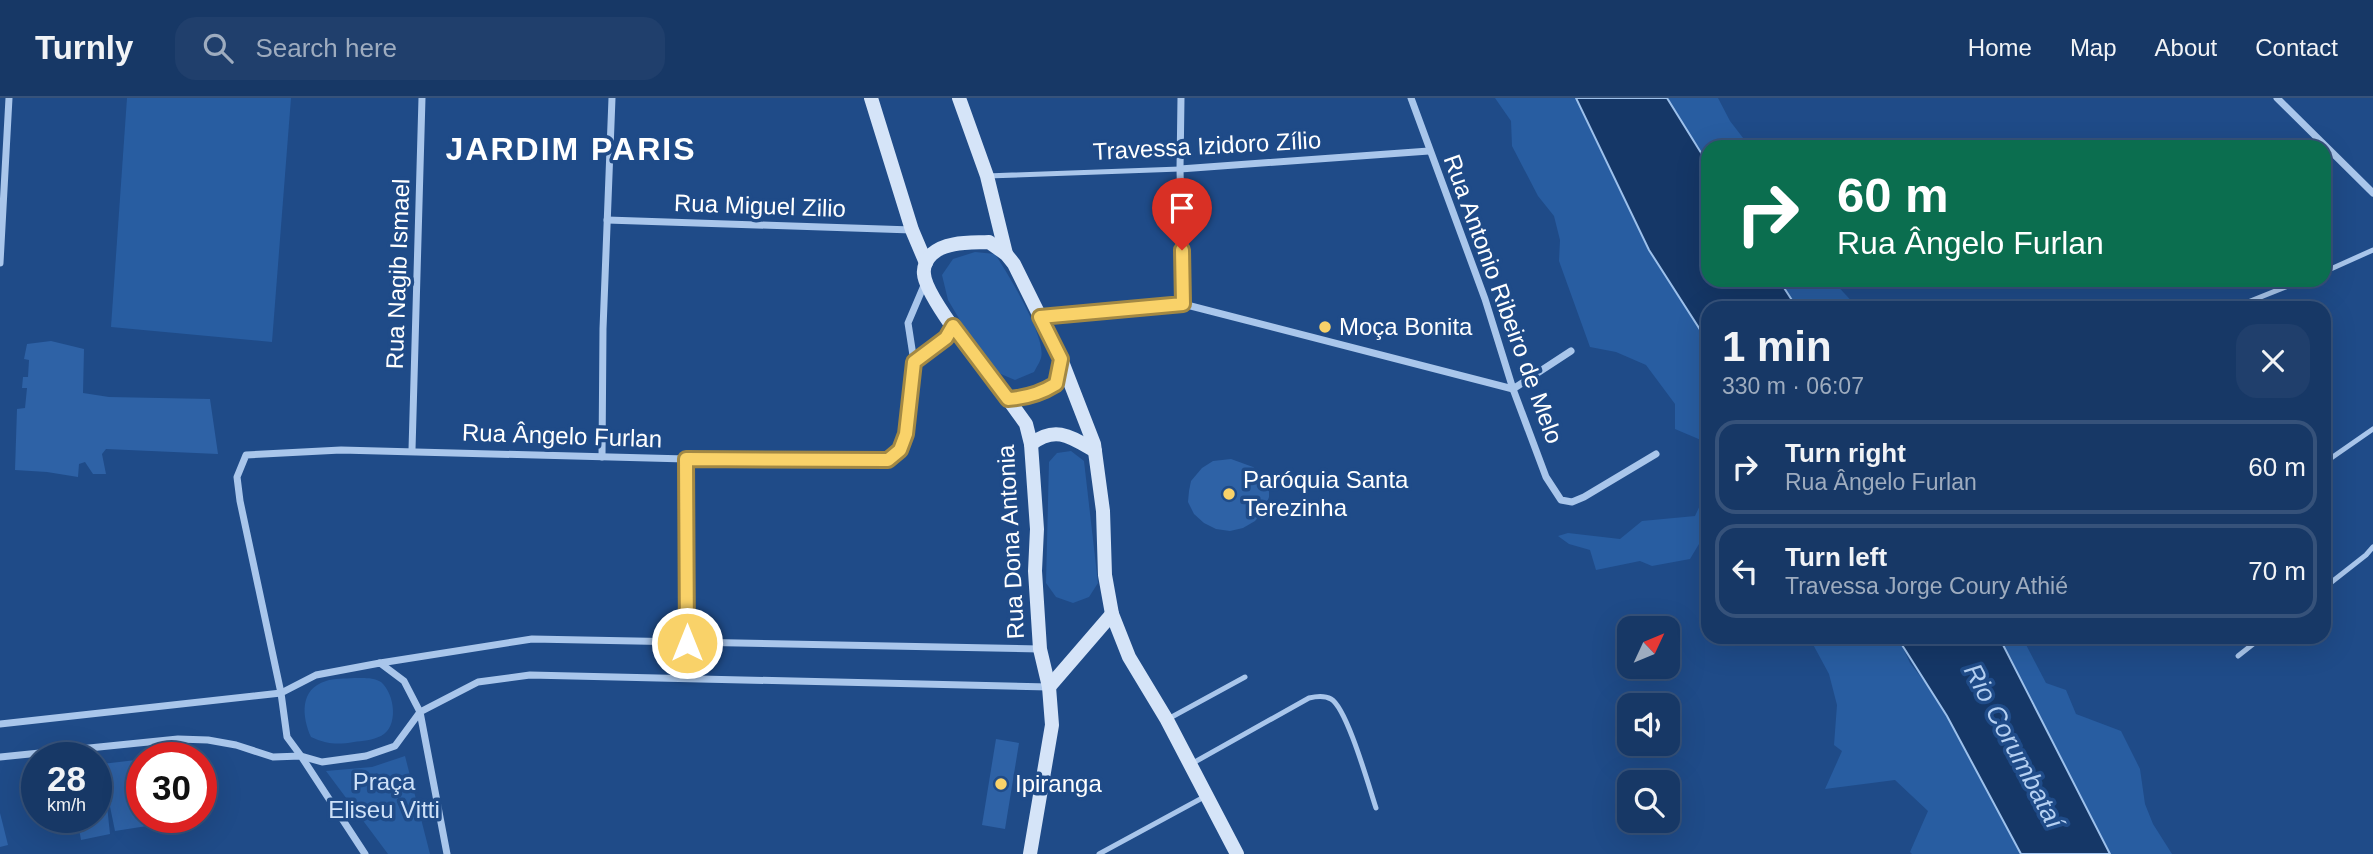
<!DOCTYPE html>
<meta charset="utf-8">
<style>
body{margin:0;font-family:Helvetica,sans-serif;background:#203f6c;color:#f1f3f6;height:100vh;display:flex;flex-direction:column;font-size:26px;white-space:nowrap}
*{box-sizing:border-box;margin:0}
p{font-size:23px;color:#9eacbf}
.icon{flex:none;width:38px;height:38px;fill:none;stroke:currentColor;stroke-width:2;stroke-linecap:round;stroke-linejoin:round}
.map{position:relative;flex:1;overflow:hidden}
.details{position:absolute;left:1701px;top:203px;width:630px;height:343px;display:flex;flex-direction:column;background:#173866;border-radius:21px;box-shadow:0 7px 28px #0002,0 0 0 2px #36527a}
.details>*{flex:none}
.top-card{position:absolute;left:1701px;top:42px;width:630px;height:147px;border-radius:21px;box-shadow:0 7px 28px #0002,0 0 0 2px #36527a;background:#0b6e4f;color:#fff;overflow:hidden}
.needle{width:46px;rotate:46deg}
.fabs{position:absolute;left:1617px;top:518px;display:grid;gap:14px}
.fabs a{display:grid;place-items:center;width:63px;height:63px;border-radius:14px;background:#173866;box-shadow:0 7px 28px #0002,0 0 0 2px #36527a;font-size:35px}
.speed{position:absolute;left:21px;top:644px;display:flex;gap:14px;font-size:35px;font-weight:700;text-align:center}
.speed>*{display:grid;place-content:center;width:91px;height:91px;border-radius:50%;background:#173866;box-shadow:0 7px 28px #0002,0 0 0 2px #36527a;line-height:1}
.speed small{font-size:18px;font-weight:400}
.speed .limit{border:10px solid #d22;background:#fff;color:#111}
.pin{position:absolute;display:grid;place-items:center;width:60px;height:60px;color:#fff;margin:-72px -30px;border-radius:50% 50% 50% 0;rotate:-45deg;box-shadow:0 0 7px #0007}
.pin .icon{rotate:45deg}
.me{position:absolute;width:77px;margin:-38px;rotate:0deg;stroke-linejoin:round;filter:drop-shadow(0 0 5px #0008)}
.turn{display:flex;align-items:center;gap:24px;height:147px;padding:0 21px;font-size:32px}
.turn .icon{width:91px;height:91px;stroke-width:2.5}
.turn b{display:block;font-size:49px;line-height:60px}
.round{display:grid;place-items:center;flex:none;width:74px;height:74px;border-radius:21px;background:#203f6c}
.overview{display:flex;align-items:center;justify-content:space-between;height:119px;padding:0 21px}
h1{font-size:42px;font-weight:600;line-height:52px}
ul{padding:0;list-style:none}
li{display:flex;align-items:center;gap:21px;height:94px;margin:0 14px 10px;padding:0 7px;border:4px solid #36527a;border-radius:21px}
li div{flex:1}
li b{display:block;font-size:26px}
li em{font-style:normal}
header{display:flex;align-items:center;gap:42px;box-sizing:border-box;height:98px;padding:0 35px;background:#173866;border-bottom:2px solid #36527a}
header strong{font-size:33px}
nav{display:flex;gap:38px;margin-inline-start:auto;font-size:24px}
.search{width:490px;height:63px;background:#203f6c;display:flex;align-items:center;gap:18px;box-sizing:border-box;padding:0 24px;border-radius:21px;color:#9eacbf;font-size:26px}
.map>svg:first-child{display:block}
</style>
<header>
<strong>Turnly</strong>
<div class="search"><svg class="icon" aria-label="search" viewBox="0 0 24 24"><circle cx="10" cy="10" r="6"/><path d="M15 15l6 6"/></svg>Search here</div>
<nav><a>Home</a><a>Map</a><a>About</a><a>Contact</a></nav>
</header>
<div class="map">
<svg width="2373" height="756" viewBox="0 0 2373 756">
<rect width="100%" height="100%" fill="#1f4b88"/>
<g fill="#285da1">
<path d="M127 0H291L272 244 111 229Z"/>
<path d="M1495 0H1596L1708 210V345L1675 331V306L1646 267 1616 254 1590 249 1559 163 1560 142 1554 118 1538 98 1512 48 1511 23Z"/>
<path d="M1668 0H1718L1730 23 1750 49H1708V88Z"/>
<path d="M975 154 995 156C1007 174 1047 240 1041 260 1040 264 1036 270 1034 274L1015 282 996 274 970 239 948 202 942 177 953 161Z"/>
<path d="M1756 182H1832L1858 210H1770Z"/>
<path d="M1071 353 1084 363 1098 485 1089 499 1073 505 1056 499 1046 485 1049 364 1057 355Z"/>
<path d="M1708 400V431L1690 461 1652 468 1640 463 1596 472 1590 452 1569 446 1558 438 1568 435 1620 441 1642 423 1695 418 1702 403Z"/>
<path d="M1809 539H1898L1910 565 1931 592 1947 619 1968 641 2027 756H1912L1910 754 1928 713 1895 682 1825 691 1842 653 1834 647 1837 607 1829 576Z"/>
<path d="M1991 539H2022L2046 585 2066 592 2076 616 2121 633 2140 671 2145 706 2153 726 2172 756H2077Z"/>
<path d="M354 580C362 580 374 579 381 584 395 596 399 629 381 638 373 642 362 643 354 644 337 647 326 646 311 639 302 619 299 591 326 583 334 580 345 581 354 580Z"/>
<path d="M405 658 430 756H388L326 673 372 669Z"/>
</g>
<g fill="#153767" stroke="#9dc1ec" stroke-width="2">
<path d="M1576 0H1667L1708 66V182H1779L1797 210H1708V244L1649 152Z"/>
<path d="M1897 539H1999L2110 756H2021L1947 618Z"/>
</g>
<g fill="#2e62a6">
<path d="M51 243 84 251 83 295 109 299 210 301 218 356 106 351 102 356 106 376H93L85 364 79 366 78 379 47 374 15 372 17 311 25 310 27 290H22L23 279H28L29 262 24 261 27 246Z"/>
<path d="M1231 361 1253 369 1266 380 1269 386V399L1264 412 1255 423 1243 430 1230 433 1216 431 1204 425 1194 416 1188 404 1189 393 1191 383 1202 370 1213 363Z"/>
<path d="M996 641 1019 645 1005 731 982 727Z"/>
<path d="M136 662 142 697V719H145L147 728 115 733 104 679 110 736 81 742 77 719H96V674L104 673 102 666Z"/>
<path d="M0 715 8 747 0 749Z"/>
</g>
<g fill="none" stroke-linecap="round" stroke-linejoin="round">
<g stroke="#a9c6eb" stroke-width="5">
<path d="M987 78 1180 71"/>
<path d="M2324 174 2373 152"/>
<path d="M2233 210 2303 182"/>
<path d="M2324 365 2373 331"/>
<path d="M2324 490 2366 457 2373 449"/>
<path d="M2238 558 2262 539"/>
<path d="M1168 621 1245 579"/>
<path d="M1193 665 1309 600C1317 598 1324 597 1331 601 1347 610 1369 689 1376 710"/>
<path d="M1099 756 1204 699"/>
</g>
<g stroke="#a9c6eb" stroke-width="7">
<path d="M1181 0 1180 71 1183 206"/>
<path d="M1411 0 1485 201 1513 291 1546 379 1561 402 1572 404 1584 399 1656 356"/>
<path d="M2277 0 2373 95"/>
<path d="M1180 71 1429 53"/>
<path d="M607 122 912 132"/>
<path d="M0 165 9 0"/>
<path d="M1041 219 1183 206 1513 291 1571 253"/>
<path d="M914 264 946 240 952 230"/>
<path d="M412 352 422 0"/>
<path d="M602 359 603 231 612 0"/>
<path d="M686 361 687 545"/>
<path d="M380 565 532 541 1040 551"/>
<path d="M380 565 404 583 420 614 395 648 366 658 322 664 301 658 287 639 281 595 316 577Z"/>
<path d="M0 626 281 595 240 403 237 379 246 357 341 352 686 361 888 362 900 352 906 336 914 264 908 225 925 185"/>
<path d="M0 659 178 641 208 642 236 647 273 659 301 658 365 756"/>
<path d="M447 756 420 614 478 584 530 577 1049 589"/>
</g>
<g stroke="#d5e4f8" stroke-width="14">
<path d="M871 0 912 132 926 165"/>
<path d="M959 0 987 78 1006 156"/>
<path d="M989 144 1006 156 1014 166 1061 261 1056 286C1040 296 1026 300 1008 301 990 279 925 199 924 176 923 169 927 161 932 156 946 143 971 145 989 144Z"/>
<path d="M1061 261 1094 346 1103 413 1105 477 1112 516 1129 559 1167 622 1237 756"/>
<path d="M1008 301 1026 326 1031 346 1037 431 1035 473 1040 551 1049 589 1052 627 1030 756"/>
<path d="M1031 346C1056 327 1071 339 1095 353"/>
<path d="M1049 589 1112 516"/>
</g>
</g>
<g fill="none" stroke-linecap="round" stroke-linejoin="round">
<defs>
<path id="route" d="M687 545 686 361 888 362 900 352 906 336 914 264 946 240 953 228 1008 301C1026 300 1040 296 1056 286L1061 261 1040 219 1183 206 1182 152"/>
</defs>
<use href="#route" stroke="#a28844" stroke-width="18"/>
<use href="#route" stroke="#f9d269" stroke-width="12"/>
</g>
<g fill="#f9d269" stroke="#1f4b88" stroke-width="2.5">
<circle cx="1325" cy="229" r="7"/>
<circle cx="1229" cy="396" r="7"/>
<circle cx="1001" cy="686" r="7"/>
</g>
<g text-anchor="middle" stroke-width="7" stroke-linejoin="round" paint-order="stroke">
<g font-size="24" fill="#fff" stroke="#1f4b88">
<text transform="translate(1207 48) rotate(-3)" y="8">Travessa Izidoro Zílio</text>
<text transform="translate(760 108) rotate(2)" y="8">Rua Miguel Zilio</text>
<text transform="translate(398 176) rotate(-88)" y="8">Rua Nagib Ismael</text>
<text transform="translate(1503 201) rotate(70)" y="8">Rua Antonio Ribeiro de Melo</text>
<text transform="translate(562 338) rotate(2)" y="8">Rua Ângelo Furlan</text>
<text transform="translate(1011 444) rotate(-93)" y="8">Rua Dona Antonia</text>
</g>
<g font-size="24" fill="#fff" stroke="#1f4b88" text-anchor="start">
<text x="1339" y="237">Moça Bonita</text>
<text x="1243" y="390">Paróquia Santa<tspan x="1243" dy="28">Terezinha</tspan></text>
<text x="1015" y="694">Ipiranga</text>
</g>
<g font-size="24" fill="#cee1f8" stroke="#1f4b88">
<text x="384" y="692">Praça<tspan x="384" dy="28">Eliseu Vitti</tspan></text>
</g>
<g font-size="26" font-style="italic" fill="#b5d0f2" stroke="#1f4b88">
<text transform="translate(2014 648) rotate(62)" y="9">Rio Corumbataí</text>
</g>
<g font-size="32" font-weight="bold" letter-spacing="2" fill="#fff" stroke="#1f4b88">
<text x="571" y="62">JARDIM PARIS</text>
</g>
</g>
</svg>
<div class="fabs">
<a><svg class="needle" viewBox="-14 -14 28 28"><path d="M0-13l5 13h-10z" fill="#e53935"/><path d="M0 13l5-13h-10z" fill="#9eacbf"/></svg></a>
<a><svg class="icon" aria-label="sound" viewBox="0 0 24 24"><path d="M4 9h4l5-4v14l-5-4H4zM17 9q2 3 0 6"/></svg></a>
<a><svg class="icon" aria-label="search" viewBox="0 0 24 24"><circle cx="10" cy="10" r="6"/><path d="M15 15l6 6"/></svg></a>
</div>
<div class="speed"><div>28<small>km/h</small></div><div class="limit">30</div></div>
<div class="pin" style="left:1182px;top:152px;background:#d93025"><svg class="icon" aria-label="arrive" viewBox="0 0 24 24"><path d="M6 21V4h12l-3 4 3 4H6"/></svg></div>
<svg class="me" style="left:687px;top:545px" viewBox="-20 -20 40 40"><circle r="17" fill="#f9d269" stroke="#fff" stroke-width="3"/><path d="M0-11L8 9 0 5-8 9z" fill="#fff"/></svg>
<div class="top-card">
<div class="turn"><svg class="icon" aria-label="right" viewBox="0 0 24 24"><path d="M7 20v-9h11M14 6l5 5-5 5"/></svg><div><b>60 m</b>Rua Ângelo Furlan</div></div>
</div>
<section class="details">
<div class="overview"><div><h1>1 min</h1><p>330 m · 06:07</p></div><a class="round"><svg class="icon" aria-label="close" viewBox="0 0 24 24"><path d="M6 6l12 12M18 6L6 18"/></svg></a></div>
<ul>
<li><svg class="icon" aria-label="right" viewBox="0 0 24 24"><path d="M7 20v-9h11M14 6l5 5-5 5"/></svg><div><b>Turn right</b><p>Rua Ângelo Furlan</p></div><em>60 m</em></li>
<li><svg class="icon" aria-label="left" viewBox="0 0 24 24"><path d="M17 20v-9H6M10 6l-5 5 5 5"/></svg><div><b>Turn left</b><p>Travessa Jorge Coury Athié</p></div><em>70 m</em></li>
</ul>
</section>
</div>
